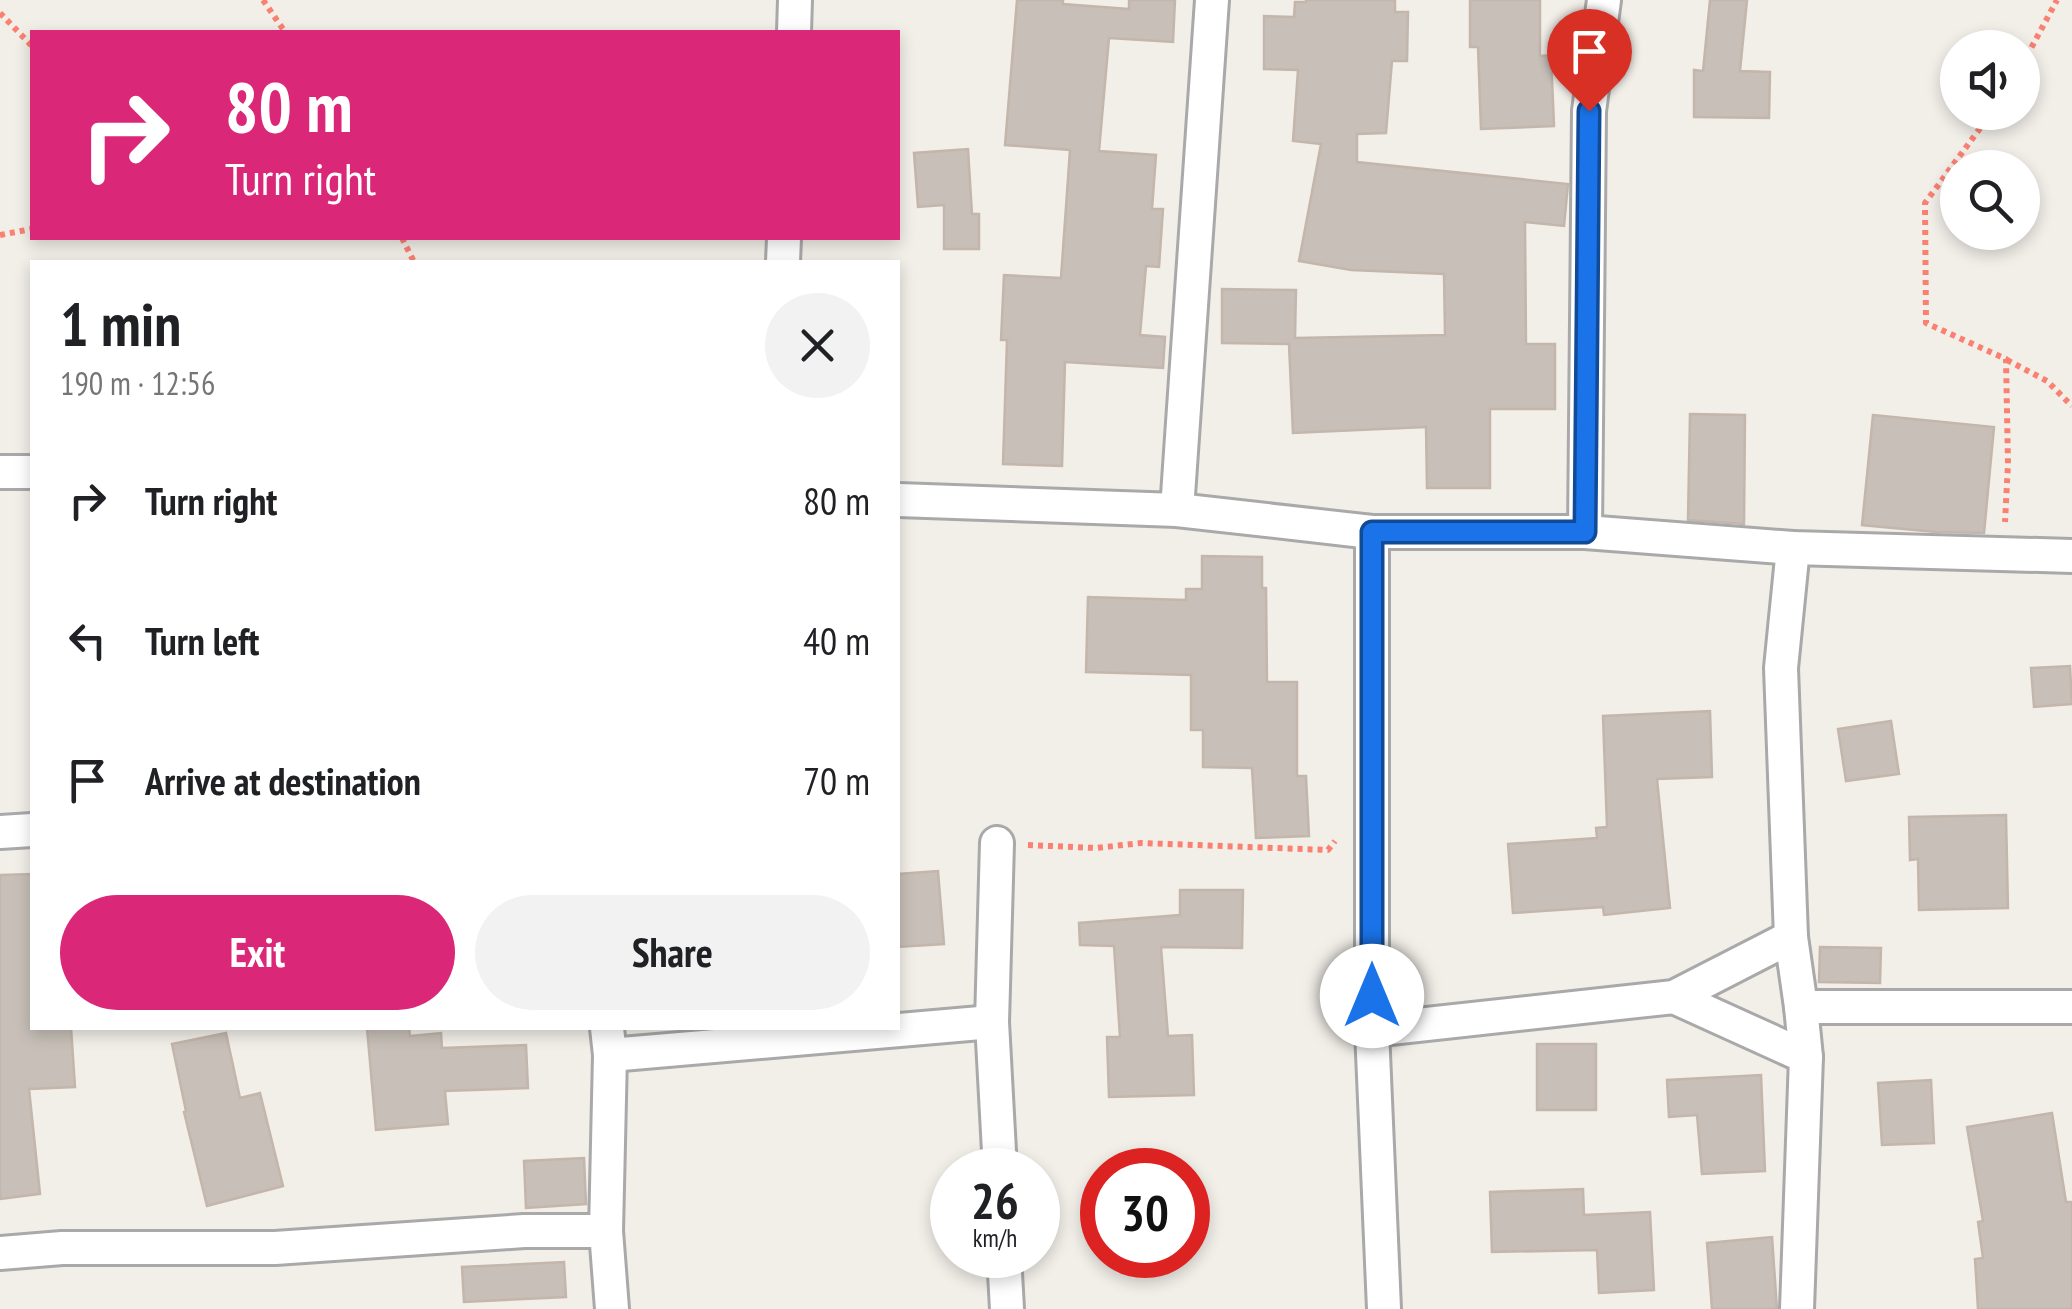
<!DOCTYPE html>
<meta charset="utf-8">
<style>
body{margin:0;font-family:"PT Sans Narrow",sans-serif;background:#f2f2f2;color:#202124;height:100vh;display:flex;flex-direction:column;font-size:38px;white-space:nowrap}
*{box-sizing:border-box;margin:0}
p{font-size:32px;color:#757577}
.icon{flex:none;width:55px;height:55px;fill:none;stroke:currentColor;stroke-width:2;stroke-linecap:round;stroke-linejoin:round}
.map{position:relative;flex:1;overflow:hidden}
.panel{position:absolute;left:30px;top:260px;width:870px;height:770px;display:flex;flex-direction:column;background:#fff;border-radius:0px;box-shadow:0 5px 15px #0003}
.panel>*{flex:none}
.top-card{position:absolute;left:30px;top:30px;width:870px;height:210px;border-radius:0px;box-shadow:0 5px 15px #0003;background:#db2777;color:#fff;overflow:hidden}
.controls{position:absolute;left:1940px;top:30px;display:grid;gap:20px}
.controls a{display:grid;place-items:center;width:100px;height:100px;border-radius:50%;background:#fff;box-shadow:0 5px 15px #0003;font-size:50px}
.speed{position:absolute;left:930px;top:1148px;display:flex;gap:20px;font-size:50px;font-weight:700;text-align:center}
.speed>*{display:grid;place-content:center;width:130px;height:130px;border-radius:50%;background:#fff;box-shadow:0 5px 15px #0003;line-height:1}
.speed small{font-size:25px;font-weight:400}
.speed .limit{border:15px solid #d22;background:#fff;color:#111}
.pin{position:absolute;display:grid;place-items:center;width:85px;height:85px;color:#fff;margin:-102px -42px;border-radius:50% 50% 50% 0;rotate:-45deg;box-shadow:0 0 10px #0007}
.pin .icon{rotate:45deg}
.me{position:absolute;width:110px;margin:-55px;rotate:0deg;stroke-linejoin:round;filter:drop-shadow(0 0 8px #0008)}
.turn{display:flex;align-items:center;gap:35px;height:210px;padding:0 30px;font-size:45px}
.turn .icon{width:130px;height:130px;stroke-width:2.5}
.turn b{display:block;font-size:70px;line-height:85px}
.round{display:grid;place-items:center;flex:none;width:105px;height:105px;border-radius:52px;background:#f2f2f2}
.summary{display:flex;align-items:center;justify-content:space-between;height:170px;padding:0 30px}
h1{font-size:60px;font-weight:800;line-height:75px}
.cta{display:flex;gap:20px;margin-top:auto;padding:20px 30px}
.cta a{flex:1;height:115px;border-radius:60px;background:#db2777;color:#fff;font-size:40px;font-weight:800;line-height:115px;text-align:center}
.cta a+a{background:#f2f2f2;color:#202124}
ul{padding:0;list-style:none}
li{display:flex;align-items:center;gap:30px;height:140px;padding:0 30px}
li div{flex:1}
li b{display:block;font-size:38px}
li em{font-style:normal}
.map>svg:first-child{display:block}
</style>
<div class="map">
<svg width="2072" height="1309" viewBox="0 0 2072 1309">
<rect width="100%" height="100%" fill="#f2efe9"/>
<g fill="#c7bfb8" stroke="#c4b6ab" stroke-width="2.5">
<path d="M1017 0H1063V4L1129 9V0H1175L1173 42 1109 38 1099 151 1156 155 1152 209H1163L1159 267 1146 266 1140 335 1165 337 1163 368 1065 362 1062 466 1003 464 1007 340H1001L1004 275 1061 278 1070 150 1005 145Z"/>
<path d="M1306 0H1395V12H1408L1407 61H1392L1386 133 1357 134V162L1568 184 1564 226 1525 222 1526 344H1555V409H1490V488H1427L1426 427 1293 433 1289 344 1222 343V289L1296 290 1295 338 1445 335 1444 274 1351 270 1299 261 1321 144 1293 141 1298 70 1264 69V16L1294 17 1295 2H1306Z"/>
<path d="M1470 0H1540V56L1551 55 1554 126 1481 129 1478 47H1470Z"/>
<path d="M1710 0H1747L1740 71 1770 72 1769 118 1694 117V70L1703 71Z"/>
<path d="M968 149 972 214H979V249H944V205L918 207 914 153Z"/>
<path d="M1690 414 1745 415 1744 524 1688 520Z"/>
<path d="M1873 415 1994 427 1984 533 1936 532 1862 525Z"/>
<path d="M1202 556 1262 557V588H1266L1267 682H1297V776H1306L1309 836 1256 838 1252 768 1203 767V730H1191V675L1086 672 1088 597 1186 600V589H1202Z"/>
<path d="M2070 666 2072 704 2034 707 2031 668Z"/>
<path d="M1710 711 1712 777 1657 779 1670 908 1604 915 1603 907 1513 913 1508 844 1597 838 1596 828 1607 827 1603 716Z"/>
<path d="M1891 721 1899 774 1846 781 1838 729Z"/>
<path d="M2006 815 2008 908 1919 910 1918 859 1910 860 1909 817Z"/>
<path d="M938 871 944 944 898 947V874Z"/>
<path d="M32 874V1028H71L75 1087 29 1089 40 1194 0 1199V875Z"/>
<path d="M1180 890H1243L1242 948 1161 947 1168 1036 1192 1035 1194 1095 1109 1097 1107 1037H1120L1114 946 1080 945 1079 923 1180 915Z"/>
<path d="M1820 947 1881 948 1880 983 1819 982Z"/>
<path d="M367 1028H409L410 1036 441 1033 442 1048 526 1045 528 1088 445 1091 448 1124 376 1130Z"/>
<path d="M226 1033 240 1098 260 1093 283 1186 207 1206 184 1112 186 1111 172 1044Z"/>
<rect x="1537" y="1044" width="59" height="66"/>
<path d="M1761 1075 1765 1171 1702 1174 1697 1115 1669 1117 1667 1080Z"/>
<path d="M1931 1080 1934 1143 1882 1145 1878 1083Z"/>
<path d="M2052 1113 2066 1202H2072V1309H1978L1975 1259 1983 1258 1978 1222 1983 1221 1967 1127Z"/>
<path d="M584 1158 586 1204 526 1208 524 1161Z"/>
<path d="M1583 1189 1584 1215 1650 1212 1654 1290 1599 1293 1597 1250 1492 1252 1490 1192Z"/>
<path d="M1772 1237 1777 1309H1712L1707 1243Z"/>
<path d="M564 1262 566 1297 464 1302 462 1267Z"/>
</g>
<g fill="none" stroke-linecap="round" stroke-linejoin="round">
<defs>
<g id="minor">
<path d="M794 32 795 0"/>
<path d="M783 262 784 238"/>
<path d="M0 472H32"/>
<path d="M898 500 1177 510 1372 532H1585L1793 548 2072 556"/>
<path d="M1177 510 1212 0"/>
<path d="M1372 532V1030L1384 1309"/>
<path d="M1585 532 1589 111 1604 0"/>
<path d="M1793 548 1781 668 1791 937 1801 1007 1806 1057 1797 1309"/>
<path d="M0 832 32 830"/>
<path d="M997 843 992 1022 1000 1170"/>
<path d="M1674 997 1806 1057"/>
<path d="M1801 1007H2072"/>
<path d="M607 1028 610 1055 606 1231 612 1309"/>
<path d="M1372 1030 1674 997 1791 937"/>
<path d="M610 1055 992 1022"/>
<path d="M0 1253 62 1248H275L524 1231H606"/>
<path d="M1004 1255 1007 1309"/>
</g>
</defs>
<use href="#minor" stroke="#a9a9a9" stroke-width="38"/>
<g stroke="#fa8072" stroke-width="6" stroke-dasharray="5 5" stroke-linecap="butt">
<path d="M263 0 285 32"/>
<path d="M0 13 32 46"/>
<path d="M2022 65 2057 0"/>
<path d="M1992 112 1925 203 1926 323 2006 359 2008 464 2005 522"/>
<path d="M0 235 32 229"/>
<path d="M402 238 414 262"/>
<path d="M2007 360 2047 381 2072 406"/>
<path d="M1028 845 1096 848 1141 843 1328 850 1335 841"/>
</g>
<use href="#minor" stroke="#fff" stroke-width="32"/>
</g>
<g fill="none" stroke-linecap="round" stroke-linejoin="round">
<defs>
<path id="route" d="M1372 996V532H1585L1589 111"/>
</defs>
<use href="#route" stroke="#114b97" stroke-width="25"/>
<use href="#route" stroke="#1a73e8" stroke-width="18"/>
</g>
</svg>
<div class="controls">
<a><svg class="icon" aria-label="sound" viewBox="0 0 24 24"><path d="M4 9h4l5-4v14l-5-4H4zM17 9q2 3 0 6"/></svg></a>
<a><svg class="icon" aria-label="search" viewBox="0 0 24 24"><circle cx="10" cy="10" r="6"/><path d="M15 15l6 6"/></svg></a>
</div>
<div class="speed"><div>26<small>km/h</small></div><div class="limit">30</div></div>
<div class="pin" style="left:1589px;top:111px;background:#d93025"><svg class="icon" aria-label="arrive" viewBox="0 0 24 24"><path d="M6 21V4h12l-3 4 3 4H6"/></svg></div>
<svg class="me" style="left:1372px;top:996px" viewBox="-20 -20 40 40"><circle r="19" fill="#fff"/><path d="M0-13L10 11 0 6-10 11z" fill="#1a73e8"/></svg>
<div class="top-card">
<div class="turn"><svg class="icon" aria-label="right" viewBox="0 0 24 24"><path d="M7 20v-9h11M14 6l5 5-5 5"/></svg><div><b>80 m</b>Turn right</div></div>
</div>
<section class="panel">
<div class="summary"><div><h1>1 min</h1><p>190 m · 12:56</p></div><a class="round"><svg class="icon" aria-label="close" viewBox="0 0 24 24"><path d="M6 6l12 12M18 6L6 18"/></svg></a></div>
<ul>
<li><svg class="icon" aria-label="right" viewBox="0 0 24 24"><path d="M7 20v-9h11M14 6l5 5-5 5"/></svg><div><b>Turn right</b></div><em>80 m</em></li>
<li><svg class="icon" aria-label="left" viewBox="0 0 24 24"><path d="M17 20v-9H6M10 6l-5 5 5 5"/></svg><div><b>Turn left</b></div><em>40 m</em></li>
<li><svg class="icon" aria-label="arrive" viewBox="0 0 24 24"><path d="M6 21V4h12l-3 4 3 4H6"/></svg><div><b>Arrive at destination</b></div><em>70 m</em></li>
</ul>
<div class="cta"><a>Exit</a><a>Share</a></div>
</section>
</div>
